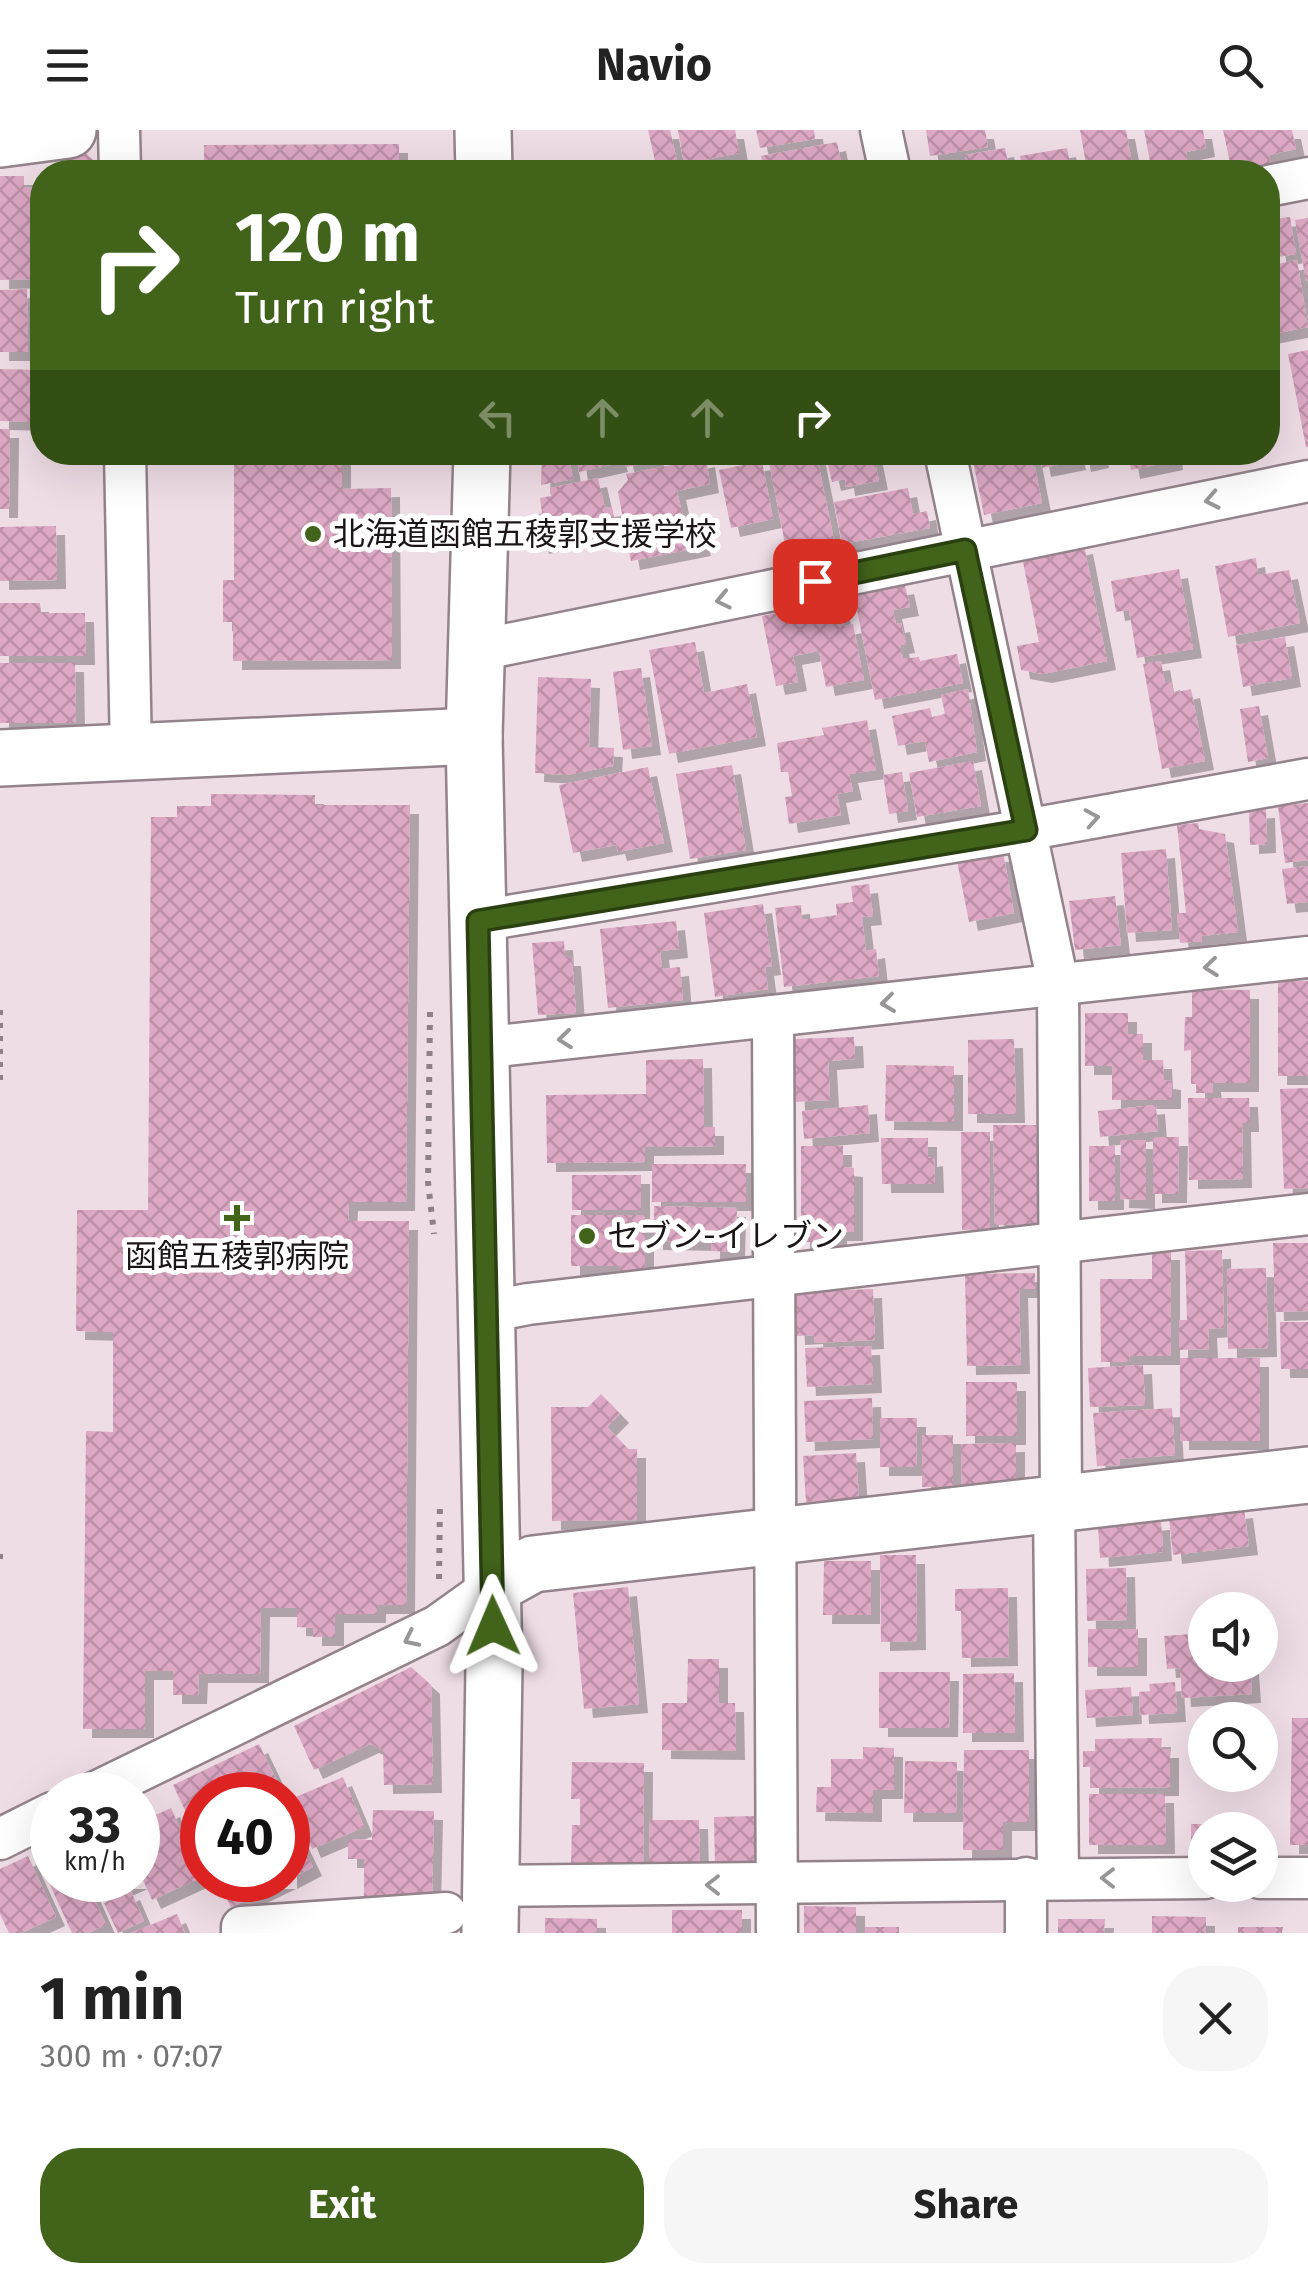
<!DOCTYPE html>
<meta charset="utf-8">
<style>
body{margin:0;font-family:"Fira Sans","Noto Sans JP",sans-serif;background:#f6f6f6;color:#222;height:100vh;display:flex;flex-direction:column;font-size:38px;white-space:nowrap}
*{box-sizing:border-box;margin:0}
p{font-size:32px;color:#767676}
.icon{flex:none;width:55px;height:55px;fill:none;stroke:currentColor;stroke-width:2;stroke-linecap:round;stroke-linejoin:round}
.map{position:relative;height:1803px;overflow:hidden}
.sheet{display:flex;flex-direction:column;background:#fff;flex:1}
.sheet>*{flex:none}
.banner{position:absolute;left:30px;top:30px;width:1250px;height:305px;border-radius:40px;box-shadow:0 10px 40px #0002;background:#41631a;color:#fff;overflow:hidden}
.fabs{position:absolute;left:1188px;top:1462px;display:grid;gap:20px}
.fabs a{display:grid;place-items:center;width:90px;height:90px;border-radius:50%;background:#fff;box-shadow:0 10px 40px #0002;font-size:50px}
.speed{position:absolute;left:30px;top:1642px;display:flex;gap:20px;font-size:50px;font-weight:700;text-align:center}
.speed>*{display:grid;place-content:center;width:130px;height:130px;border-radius:50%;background:#fff;box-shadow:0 10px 40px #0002;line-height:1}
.speed small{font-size:25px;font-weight:400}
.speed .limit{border:15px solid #d22;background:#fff;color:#111}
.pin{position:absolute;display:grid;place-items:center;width:85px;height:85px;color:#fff;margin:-42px;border-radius:20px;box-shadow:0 5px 15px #0006}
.me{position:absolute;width:110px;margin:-55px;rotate:359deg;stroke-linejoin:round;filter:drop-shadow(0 0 8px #0008)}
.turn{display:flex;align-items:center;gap:35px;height:210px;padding:0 40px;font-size:45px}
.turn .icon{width:130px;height:130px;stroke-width:2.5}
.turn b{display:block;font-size:70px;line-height:85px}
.lanes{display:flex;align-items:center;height:95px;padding:0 40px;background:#0003;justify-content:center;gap:50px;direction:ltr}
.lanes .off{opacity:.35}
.round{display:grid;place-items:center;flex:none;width:105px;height:105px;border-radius:40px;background:#f6f6f6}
.overview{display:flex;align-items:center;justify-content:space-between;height:170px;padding:0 40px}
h1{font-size:60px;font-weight:700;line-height:75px}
.button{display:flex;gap:20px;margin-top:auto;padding:20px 40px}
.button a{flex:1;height:115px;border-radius:40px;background:#41631a;color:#fff;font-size:40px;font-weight:700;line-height:115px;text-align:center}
.button a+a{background:#f6f6f6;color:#222}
header{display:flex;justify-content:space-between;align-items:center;height:130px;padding:0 40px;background:#fff;font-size:45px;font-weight:700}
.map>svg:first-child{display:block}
</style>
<header><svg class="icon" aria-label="menu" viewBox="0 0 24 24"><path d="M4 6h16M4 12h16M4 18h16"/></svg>Navio<svg class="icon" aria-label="search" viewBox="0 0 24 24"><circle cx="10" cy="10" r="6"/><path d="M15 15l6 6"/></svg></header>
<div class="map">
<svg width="1308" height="1803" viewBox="0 0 1308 1803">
<defs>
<pattern id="building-cross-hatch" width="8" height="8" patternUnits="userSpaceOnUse" patternTransform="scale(2.5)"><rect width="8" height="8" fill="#dca8c3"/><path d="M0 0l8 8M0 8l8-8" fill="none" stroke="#bc90a7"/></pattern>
<filter id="shadow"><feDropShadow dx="9" dy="9" stdDeviation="0" flood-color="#0004"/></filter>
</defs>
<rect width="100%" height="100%" fill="#efdde6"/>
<g fill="url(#building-cross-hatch)" filter="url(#shadow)">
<path d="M648 0H670L678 36 657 40Z"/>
<path d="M678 0H735L739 23 684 34Z"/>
<path d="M756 0H814L815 9 760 18Z"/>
<path d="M926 0H985L988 17 930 26Z"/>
<path d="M1080 0H1126L1132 33 1087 40Z"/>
<path d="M1144 0H1203L1206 18 1186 22 1189 42H1152Z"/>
<path d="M1223 0H1292L1296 19 1269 25 1272 38 1232 42Z"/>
<path d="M837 12 843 42H764L761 26Z"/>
<path d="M399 14V42H204V15Z"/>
<path d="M1005 18 1010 42H969L965 25Z"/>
<path d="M1067 18 1072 42H1023L1020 26Z"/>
<path d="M65 23 87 24 95 32V42H65Z"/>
<path d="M954 30 955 42H922L935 38 934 33Z"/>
<path d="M753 31 755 42H707V41Z"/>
<path d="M0 46H24V58L42 57V149L0 150Z"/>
<path d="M1290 87 1296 124 1278 127 1272 89Z"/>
<path d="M1308 88V151H1306L1295 90Z"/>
<path d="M1297 130 1308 197 1268 205V136Z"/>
<path d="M27 159 28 222H0V160Z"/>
<path d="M1308 220V317H1306L1288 224Z"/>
<path d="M0 239 42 240V292L0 291Z"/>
<path d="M0 299H10L9 379H0Z"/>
<path d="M234 322H342V359L391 358 392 530 233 531V492H223V450H234Z"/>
<path d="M542 322H568L573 349 541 355Z"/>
<path d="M576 322H616L619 333 579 342Z"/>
<path d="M623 322H654L656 332 626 337Z"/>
<path d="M767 322H816L834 410 786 419Z"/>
<path d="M825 322H873L879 351 846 357 845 349 832 352Z"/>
<path d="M971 322H1032L1042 373 984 385Z"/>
<path d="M1039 322H1075L1077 331 1042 338Z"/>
<path d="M1080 322H1099L1100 329 1082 333Z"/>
<path d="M1128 322H1173L1174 331 1131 340Z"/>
<path d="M706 328 710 354 677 361 683 388 695 386 702 417 631 431 618 362 628 350 626 344Z"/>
<path d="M762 331 773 389 731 398 719 340Z"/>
<path d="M598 348 605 378 612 377 617 406 600 410 599 403 540 415 534 385 542 383 540 368 551 366 550 358Z"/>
<path d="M908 358 913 384 927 381 930 398 842 414 834 372Z"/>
<path d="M56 396 57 450 0 451V397Z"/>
<path d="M1084 415 1107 531 1043 544 1021 540 1017 516 1039 512 1022 427Z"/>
<path d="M1256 428 1258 445 1289 440 1300 493 1228 507 1215 436Z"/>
<path d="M1179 439 1193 519 1137 528 1129 480 1116 482 1111 451Z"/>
<path d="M905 455 910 477 893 480 896 494 901 493 906 514 900 515 903 529 919 527 920 531 957 524 963 553 875 570 854 465Z"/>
<path d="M839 471 844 496 853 494 864 550 826 557 819 521 793 526 798 552 776 556 762 486Z"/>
<path d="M0 473H40L41 483H85L86 526H0Z"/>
<path d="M1285 507 1292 548 1243 557 1236 515Z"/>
<path d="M695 512 704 563 747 554 757 607 669 624 649 520Z"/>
<path d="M1161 531 1165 553 1171 551 1173 563 1191 559 1205 631 1162 639 1143 534Z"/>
<path d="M0 533H75L76 593H0Z"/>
<path d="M641 538 652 616 623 620 613 542Z"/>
<path d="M538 547 591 549 589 617 614 618 613 636 566 645 535 643Z"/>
<path d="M968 559 977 622 929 632 925 611 898 616 892 586 930 578 932 587 945 584 941 565Z"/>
<path d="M1259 576 1268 628 1248 632 1240 579Z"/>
<path d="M867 590 876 640 849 644 853 661 837 664 841 685 789 694 785 667 792 666 788 642H781L777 613 824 605 822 598Z"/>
<path d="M973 631 981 676 917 687 909 643Z"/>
<path d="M732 635 746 720 690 729 676 644Z"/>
<path d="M648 637 664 713 618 722 616 715 573 723 559 655Z"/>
<path d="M902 642 908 681 889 684 883 645Z"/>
<path d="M211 664 315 665V675H410L406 1072H349L348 1091H409L406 1475H377V1484H335V1507H313V1498L297 1497V1478H261L260 1544H199L198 1565H173V1541H145V1599H83L86 1301 113 1302V1202L76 1201 77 1080H148L151 687H177V676H211Z"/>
<path d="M1308 673V730L1285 733 1278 676Z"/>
<path d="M1266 679 1267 714 1250 715 1249 680Z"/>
<path d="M1198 693 1199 699 1225 704 1238 802 1202 806V811L1180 813 1177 783H1186L1177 695Z"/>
<path d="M1166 719 1172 800 1127 803 1121 723Z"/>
<path d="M1003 722 1014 783 969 792 957 731Z"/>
<path d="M1308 736V772L1287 774 1282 739Z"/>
<path d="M869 754 873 786 862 787 866 821 876 819 879 846 784 857 775 778 801 775 802 790 837 785 836 774 853 772 851 756Z"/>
<path d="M1115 766 1121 815 1075 820 1069 771Z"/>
<path d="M763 774 772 836 765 837 768 859 715 867 704 783Z"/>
<path d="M676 791 679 819 660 821 662 839 680 837 683 870 608 878 600 799Z"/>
<path d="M564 811 565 827H572L576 883 538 885 532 813Z"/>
<rect x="1278" y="851" width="30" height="95"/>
<path d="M1192 859 1250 860V953H1212L1213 963H1196V954H1191V920L1184 921 1185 887H1192Z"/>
<path d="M1085 883H1128V904H1143V930H1163L1164 950 1172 951V970H1112V936H1085Z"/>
<path d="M854 907 855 929 828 931 830 970 796 972 793 909Z"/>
<path d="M1014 909 1016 984H968V910Z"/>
<path d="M703 929 704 997H715V1016L645 1017V1032L547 1033 546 965 646 964V930Z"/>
<path d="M886 935 954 936V992L885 991Z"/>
<path d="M1308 958V1058L1284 1059 1280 959Z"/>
<path d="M1188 968H1249L1250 993H1242L1243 1049 1189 1050Z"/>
<path d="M868 975 870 1003 804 1009 802 981Z"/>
<path d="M1156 975 1158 1001 1100 1007 1098 981Z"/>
<path d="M993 995H1036L1038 1094 995 1095Z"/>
<path d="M961 1002H990V1099L962 1100Z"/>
<path d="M1153 1007H1179L1178 1064H1153Z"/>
<path d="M881 1008H928V1028L934 1027 935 1054H882Z"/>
<path d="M1121 1010H1146V1070L1120 1069Z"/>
<path d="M801 1016H843V1037L854 1038V1102H838V1112H801Z"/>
<rect x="1089" y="1016" width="26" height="55"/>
<rect x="652" y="1034" width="94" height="38"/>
<rect x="572" y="1045" width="69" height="35"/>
<path d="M654 1076 737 1078 736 1122 711 1121V1112L654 1111Z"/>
<path d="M571 1085H645V1141H620V1136H571Z"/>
<path d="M1273 1113H1308V1181L1275 1182Z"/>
<path d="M1222 1120 1224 1198 1208 1199 1209 1219 1179 1220V1190H1187L1185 1121Z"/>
<path d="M1152 1121H1171V1226H1130L1129 1232H1101L1100 1149H1152Z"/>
<path d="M1266 1138 1268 1218 1228 1219 1227 1139Z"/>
<path d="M1035 1143V1159H1019L1021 1235 967 1236 965 1144Z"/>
<path d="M873 1159 875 1210 815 1213 814 1205 796 1206 794 1162Z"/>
<path d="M1280 1192H1308V1239H1281Z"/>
<path d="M871 1216 873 1254 807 1257 805 1218Z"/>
<rect x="1180" y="1228" width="80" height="83"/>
<path d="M1143 1235 1145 1275 1090 1277 1088 1238Z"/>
<rect x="966" y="1252" width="51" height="54"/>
<path d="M601 1264 620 1284 607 1297 628 1319H637V1390L552 1391 551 1277H588Z"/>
<path d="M872 1268 873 1309 806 1312 804 1271Z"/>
<path d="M1172 1278 1175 1325 1119 1329 1120 1335 1097 1336 1093 1283Z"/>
<path d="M880 1288H917L916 1337H880Z"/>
<rect x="922" y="1305" width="31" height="52"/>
<path d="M1016 1313V1356L962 1357 961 1314Z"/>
<path d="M856 1323 859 1368 806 1372 803 1326Z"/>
<path d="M1244 1379 1249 1416 1173 1425 1169 1388Z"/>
<path d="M1161 1391 1163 1422 1100 1428 1098 1396Z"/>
<path d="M880 1425H916L917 1511 881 1512Z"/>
<path d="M824 1431H871V1485H823Z"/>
<path d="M1126 1438 1127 1490 1087 1491 1086 1439Z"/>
<path d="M628 1457 639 1574 584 1579 573 1463Z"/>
<path d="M1008 1458 1009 1527 962 1528 961 1481H955V1459Z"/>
<rect x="1088" y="1499" width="50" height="38"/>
<path d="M1205 1503V1535H1250L1252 1564 1182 1568 1180 1538 1167 1539 1164 1506Z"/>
<path d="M688 1529H719V1573H735L736 1621 662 1620V1573H687Z"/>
<path d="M411 1537 431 1555 433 1654 384 1655 383 1620 370 1614 314 1640 294 1596Z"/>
<path d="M879 1542H950L949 1598H879Z"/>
<path d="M1014 1543 1015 1603H963V1544Z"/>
<path d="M1175 1552 1177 1583 1140 1585 1139 1562 1150 1561 1149 1554Z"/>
<path d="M1131 1557 1133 1585 1087 1588 1085 1560Z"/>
<path d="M1292 1588H1308V1715H1290Z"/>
<path d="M1162 1608 1161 1619H1170V1657L1090 1658V1637H1083V1621H1095V1609Z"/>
<path d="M259 1614 282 1662 202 1665V1700L196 1703 173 1655Z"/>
<path d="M863 1617 894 1618V1660H873V1683L816 1682 817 1657H831V1629H863Z"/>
<path d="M964 1620H1029V1692H1003V1720H963Z"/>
<path d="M905 1631 957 1632 956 1683H904Z"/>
<path d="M572 1632 644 1633 643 1737 571 1736 572 1695H580V1669H571Z"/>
<path d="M343 1647 364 1697 312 1719 291 1669Z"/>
<path d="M1089 1664H1165L1166 1715H1089Z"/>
<path d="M171 1678 202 1747 152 1770 138 1739V1693Z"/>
<path d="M373 1680 434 1681 432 1767 364 1766V1729H348V1709L372 1710Z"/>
<path d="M755 1686V1738H715L714 1687Z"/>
<path d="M290 1689 313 1737 288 1750V1690Z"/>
<path d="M650 1690H699L700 1736 649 1735Z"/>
<rect x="1191" y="1694" width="14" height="33"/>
<path d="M28 1726 56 1787 21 1803H9L0 1784V1739Z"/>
<path d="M52 1728V1750H86L106 1795 88 1803H72L40 1733Z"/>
<path d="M93 1750H139L100 1767Z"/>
<path d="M217 1750H287L231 1777Z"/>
<path d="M131 1761 144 1791 118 1803 104 1773Z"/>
<path d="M804 1776 856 1777V1803H804Z"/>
<rect x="672" y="1780" width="70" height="23"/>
<path d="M177 1784 185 1803H131Z"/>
<path d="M1152 1786 1206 1787V1803H1152Z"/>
<path d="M545 1788 597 1789V1803H545Z"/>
<path d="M1058 1789H1105L1104 1803H1058Z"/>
<rect x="865" y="1797" width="34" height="6"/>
<path d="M1238 1797H1283L1282 1803H1238Z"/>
</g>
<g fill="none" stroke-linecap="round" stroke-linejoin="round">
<defs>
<g id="street">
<path d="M119 0 120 42"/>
<path d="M881 0 890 42"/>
<path d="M1268 56 1308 48"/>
<path d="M125 322 131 623"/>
<path d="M945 322 1058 853 1061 1373"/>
<path d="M479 520 1308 351"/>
<path d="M478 791 1025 700 1308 649"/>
<path d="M773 886 777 1803"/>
<path d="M480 918 1308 827"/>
<path d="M486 1182 528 1174 1308 1084"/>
<path d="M1054 1374 1058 1748"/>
<path d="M90 1665 437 1496 493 1456"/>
<path d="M0 1709 52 1683"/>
<path d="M1026 1748V1803"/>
<path d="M1260 1748H1308"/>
<path d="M490 1756 1205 1748"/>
<path d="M242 1803V1797L446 1783"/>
</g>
<g id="secondary">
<path d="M483 0 484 42"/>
<path d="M0 9 68 0"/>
<path d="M482 322 474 606 494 1535 490 1803"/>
<path d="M0 628 474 606"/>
<path d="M493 1456 533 1434 1308 1345"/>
</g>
</defs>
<use href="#street" stroke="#94838b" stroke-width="45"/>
<use href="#secondary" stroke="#94838b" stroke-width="60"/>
<g stroke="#8d8187" stroke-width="6" stroke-dasharray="5 8" stroke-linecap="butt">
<path d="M0 880V950"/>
<path d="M430 882 428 1052 434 1104"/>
<path d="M0 1424V1437"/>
<path d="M439 1449 440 1371"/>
</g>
<use href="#street" stroke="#fff" stroke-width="40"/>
<use href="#secondary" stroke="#fff" stroke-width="55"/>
</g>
<defs><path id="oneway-chevron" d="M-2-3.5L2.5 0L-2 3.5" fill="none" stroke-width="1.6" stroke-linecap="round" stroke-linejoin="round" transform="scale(2.5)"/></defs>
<g stroke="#989697">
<use href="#oneway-chevron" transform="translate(1212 370) rotate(169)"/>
<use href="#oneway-chevron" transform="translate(723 470) rotate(168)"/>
<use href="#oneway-chevron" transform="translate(1092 688) rotate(-10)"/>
<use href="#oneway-chevron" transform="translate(1211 837) rotate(174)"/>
<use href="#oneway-chevron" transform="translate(888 873) rotate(173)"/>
<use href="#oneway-chevron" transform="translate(565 909) rotate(174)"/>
<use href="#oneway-chevron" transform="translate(411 1509) rotate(154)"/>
<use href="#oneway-chevron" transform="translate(1108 1748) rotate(-180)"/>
<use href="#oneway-chevron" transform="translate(713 1755) rotate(180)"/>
</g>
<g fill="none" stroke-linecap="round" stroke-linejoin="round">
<defs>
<path id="route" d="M493 1496 478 791 1026 700 965 420 815 451"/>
</defs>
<use href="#route" stroke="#2a4011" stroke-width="25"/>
<use href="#route" stroke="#41631a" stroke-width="18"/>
</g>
<g fill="#41631a" stroke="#fff" stroke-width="4">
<circle cx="313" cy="404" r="10"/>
<path d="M232 1073h10v10h10v10h-10v10h-10v-10h-10v-10h10z"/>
<circle cx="587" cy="1106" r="10"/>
</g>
<g text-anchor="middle" stroke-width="10" stroke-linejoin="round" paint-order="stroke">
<g font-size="32" fill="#1b1518" stroke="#fff" text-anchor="start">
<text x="333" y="415">北海道函館五稜郭支援学校</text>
<text x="607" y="1117">セブン-イレブン</text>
<text x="237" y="1137" text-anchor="middle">函館五稜郭病院</text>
</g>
</g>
</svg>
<div class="fabs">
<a><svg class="icon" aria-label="sound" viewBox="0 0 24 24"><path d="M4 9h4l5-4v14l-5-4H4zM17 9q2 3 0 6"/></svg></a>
<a><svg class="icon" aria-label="search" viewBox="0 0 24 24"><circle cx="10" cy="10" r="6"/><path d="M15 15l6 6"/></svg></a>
<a><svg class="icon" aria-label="layers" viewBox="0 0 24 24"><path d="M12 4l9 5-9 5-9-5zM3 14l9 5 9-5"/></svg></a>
</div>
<div class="speed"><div>33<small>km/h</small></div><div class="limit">40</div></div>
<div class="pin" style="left:815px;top:451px;background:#d93025"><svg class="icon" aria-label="arrive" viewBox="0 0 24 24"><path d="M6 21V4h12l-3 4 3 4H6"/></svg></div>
<svg class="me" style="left:493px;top:1496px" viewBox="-20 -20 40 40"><path d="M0-17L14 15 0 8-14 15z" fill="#41631a" stroke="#fff" stroke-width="4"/></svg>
<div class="banner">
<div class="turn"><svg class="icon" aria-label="right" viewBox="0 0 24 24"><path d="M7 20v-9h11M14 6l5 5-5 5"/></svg><div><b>120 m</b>Turn right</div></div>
<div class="lanes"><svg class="icon off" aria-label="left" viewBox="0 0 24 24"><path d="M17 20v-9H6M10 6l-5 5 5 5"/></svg><svg class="icon off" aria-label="ahead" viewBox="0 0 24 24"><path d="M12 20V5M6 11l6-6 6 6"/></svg><svg class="icon off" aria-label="ahead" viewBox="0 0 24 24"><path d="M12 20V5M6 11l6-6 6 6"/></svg><svg class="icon" aria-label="right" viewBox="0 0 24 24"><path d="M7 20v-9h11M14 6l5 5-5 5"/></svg></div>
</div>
</div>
<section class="sheet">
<div class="overview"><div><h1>1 min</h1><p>300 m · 07:07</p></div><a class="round"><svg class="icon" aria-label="close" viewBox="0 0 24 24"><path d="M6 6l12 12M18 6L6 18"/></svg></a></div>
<div class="button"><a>Exit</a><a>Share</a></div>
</section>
